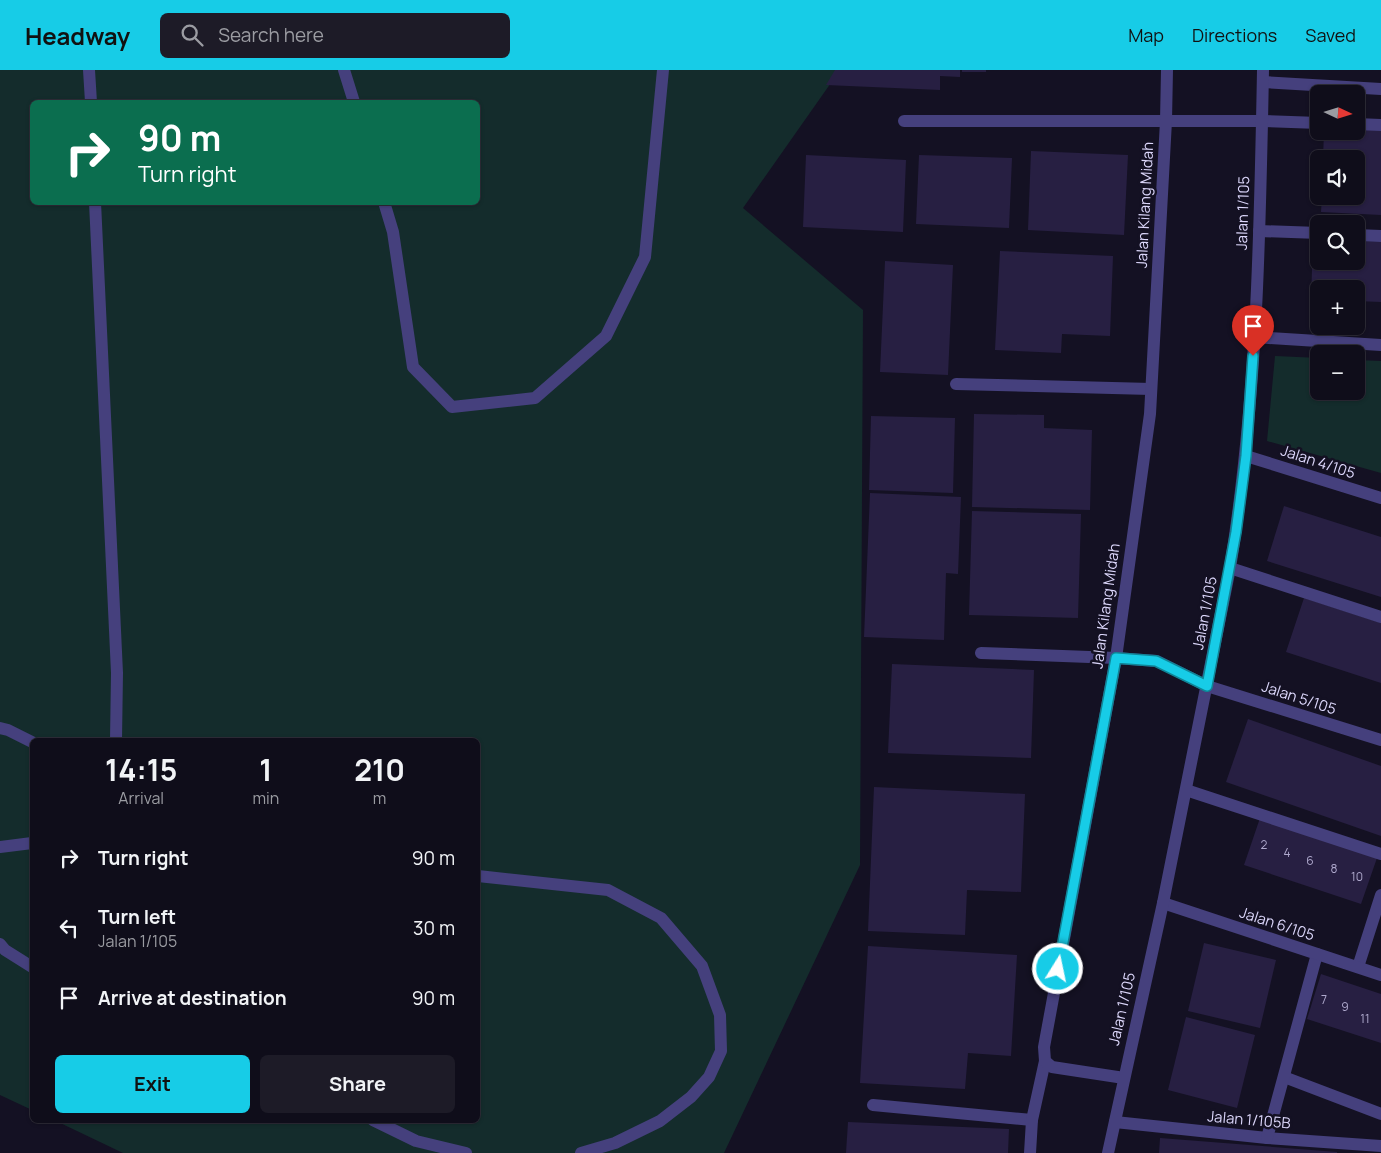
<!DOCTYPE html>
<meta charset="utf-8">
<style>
body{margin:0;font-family:Manrope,sans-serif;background:#1d1b27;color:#f1f3f6;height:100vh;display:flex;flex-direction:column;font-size:19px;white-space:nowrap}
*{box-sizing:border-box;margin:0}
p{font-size:16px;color:#9b9ca2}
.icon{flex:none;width:28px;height:28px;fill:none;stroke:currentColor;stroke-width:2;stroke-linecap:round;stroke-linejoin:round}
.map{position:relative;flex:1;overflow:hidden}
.sheet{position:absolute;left:30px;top:668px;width:450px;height:385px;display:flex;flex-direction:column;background:#0f0d1a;border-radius:8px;box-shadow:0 1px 4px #0004,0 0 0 1px #2f2d39}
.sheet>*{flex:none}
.hud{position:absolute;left:30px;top:30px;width:450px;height:105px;border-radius:8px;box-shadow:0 1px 4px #0004,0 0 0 1px #2f2d39;background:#0b6e4f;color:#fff;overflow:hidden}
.needle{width:32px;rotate:94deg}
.buttons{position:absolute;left:1310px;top:15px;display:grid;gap:10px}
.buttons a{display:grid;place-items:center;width:55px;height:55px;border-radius:8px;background:#0f0d1a;box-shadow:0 1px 4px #0004,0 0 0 1px #2f2d39;font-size:25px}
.pin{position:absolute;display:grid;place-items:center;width:42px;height:42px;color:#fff;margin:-51px -21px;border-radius:50% 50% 50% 0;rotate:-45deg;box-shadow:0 0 5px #0007}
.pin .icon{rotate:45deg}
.me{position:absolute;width:55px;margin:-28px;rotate:10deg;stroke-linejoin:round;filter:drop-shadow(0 0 4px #0008)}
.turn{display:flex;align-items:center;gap:18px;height:105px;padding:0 25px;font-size:22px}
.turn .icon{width:65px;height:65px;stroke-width:2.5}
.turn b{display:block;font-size:35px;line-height:42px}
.eta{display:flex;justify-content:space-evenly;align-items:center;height:85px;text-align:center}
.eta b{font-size:30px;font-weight:700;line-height:35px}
.action{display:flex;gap:10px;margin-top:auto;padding:10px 25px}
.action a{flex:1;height:58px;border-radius:8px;background:#17cce7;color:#111;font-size:20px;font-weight:700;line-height:58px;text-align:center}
.action a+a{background:#1d1b27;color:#f1f3f6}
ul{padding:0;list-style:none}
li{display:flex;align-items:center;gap:15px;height:70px;padding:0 25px}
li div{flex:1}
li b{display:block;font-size:19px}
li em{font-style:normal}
header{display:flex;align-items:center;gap:30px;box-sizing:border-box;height:70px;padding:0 25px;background:#17cce7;color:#111}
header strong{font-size:24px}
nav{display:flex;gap:28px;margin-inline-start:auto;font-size:18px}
.search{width:350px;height:45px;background:#1d1b27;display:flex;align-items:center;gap:12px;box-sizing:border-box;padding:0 18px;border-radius:8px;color:#9b9ca2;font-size:19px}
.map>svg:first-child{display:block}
</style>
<header>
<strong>Headway</strong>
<div class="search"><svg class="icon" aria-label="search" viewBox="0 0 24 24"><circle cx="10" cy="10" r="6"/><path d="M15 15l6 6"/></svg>Search here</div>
<nav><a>Map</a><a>Directions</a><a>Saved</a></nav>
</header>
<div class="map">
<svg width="1381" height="1083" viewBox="0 0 1381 1083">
<rect width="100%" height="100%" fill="#141123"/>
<g fill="#142c2c" fill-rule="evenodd">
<path d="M0 0H840L743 138 863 240 860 795 724 1083H123L54 1050H478V670H32V1040L0 1025ZM32 32H478V132H32Z"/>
<path d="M1275 286 1319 288V321H1356V290L1381 291V403L1267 371Z"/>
</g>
<g fill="#271f42">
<path d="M835 0H960V7L940 6V20L826 15Z"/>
<rect x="962" y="0" width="24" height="2"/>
<path d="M1356 57 1381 59V145L1321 142 1322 126H1356V89H1323L1324 61H1356Z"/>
<path d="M1031 81 1128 85 1124 165 1028 160Z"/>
<path d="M806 85 906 90 903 162 803 157Z"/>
<path d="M919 85 1012 88 1009 158 916 154Z"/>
<path d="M1313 170H1319V191H1356V171L1381 172V232L1356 231V219H1319V230L1311 229Z"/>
<path d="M1000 181 1113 186 1110 266 1062 264 1061 283 995 280Z"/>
<path d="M885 191 953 195 948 305 880 302Z"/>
<path d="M974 344 1044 345V358L1092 360 1090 440 972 437Z"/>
<path d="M871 346 955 348 953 423 869 420Z"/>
<path d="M870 423 961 427 958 504 946 503 944 570 864 567Z"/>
<path d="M1284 436 1381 467V527L1267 491Z"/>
<path d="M972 441 1081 444 1078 548 969 545Z"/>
<path d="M1304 528 1381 553V613L1286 582Z"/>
<path d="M892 594 1034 600 1031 688 888 683Z"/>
<path d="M1248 649 1381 696V766L1226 712Z"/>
<path d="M874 717 1025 724 1021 822 967 820 965 865 868 861Z"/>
<path d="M1260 748 1377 788 1361 834 1244 795Z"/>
<path d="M1204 873 1276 890 1260 958 1188 941Z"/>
<path d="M868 876 1017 885 1011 986 968 983 965 1019 860 1013Z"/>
<path d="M1321 904 1381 924V973L1307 949Z"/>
<path d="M1186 947 1255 965 1237 1038 1168 1020Z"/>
<path d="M848 1052 1009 1059 1008 1083H846Z"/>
<path d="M1160 1068 1337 1082V1083H1159Z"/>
</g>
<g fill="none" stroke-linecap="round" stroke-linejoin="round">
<g stroke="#45407d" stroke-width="12">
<path d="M89 0 91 32"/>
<path d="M344 0 354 32"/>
<path d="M904 51H1262L1319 53"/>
<path d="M1356 54 1381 55"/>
<path d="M95 132 117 603 116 670"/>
<path d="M384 132 393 162 413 297 452 337 535 328 606 266 645 187 663 0"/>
<path d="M1259 161 1319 163"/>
<path d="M1356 165 1381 166"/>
<path d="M956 314 1151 319"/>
<path d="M1230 498 1381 547"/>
<path d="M981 583 1116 588 1157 591 1207 616"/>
<path d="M0 658 8 660 32 672"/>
<path d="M1186 720 1381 784"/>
<path d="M0 777 32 773"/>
<path d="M478 806 608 820 661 848 702 896 720 945 721 981 709 1007 691 1027 660 1051 615 1073 581 1083"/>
<path d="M0 874 5 880 32 897"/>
<path d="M1358 897 1381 825"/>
<path d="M1284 1007 1381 1044"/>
<path d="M873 1035 1032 1050"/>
<path d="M373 1050 416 1071 466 1083"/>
<path d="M1115 1052 1267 1068 1381 1076"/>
<path d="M1267 1068 1317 884"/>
<path d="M1030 1083 1032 1050 1045 991"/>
</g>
<g stroke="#45407d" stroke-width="12">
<path d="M1263 12 1381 19"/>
<path d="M1254 267 1381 275"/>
<path d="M1246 386 1381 428"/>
<path d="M1207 616 1381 670"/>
<path d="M1163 833 1381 905"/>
<path d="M1124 1008 1052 997 1045 991 1044 977 1116 588 1150 344 1166 51 1167 0"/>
<path d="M1108 1083 1163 833 1230 498C1257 333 1260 166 1263 0"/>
</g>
</g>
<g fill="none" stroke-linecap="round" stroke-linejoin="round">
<defs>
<path id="route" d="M1058 899 1116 588 1156 591 1207 616 1236 462 1246 386 1253 286"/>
</defs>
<use href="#route" stroke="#0f8596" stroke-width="12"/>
<use href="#route" stroke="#17cce7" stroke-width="9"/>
</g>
<g text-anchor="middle" stroke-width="5" stroke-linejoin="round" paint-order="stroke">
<g font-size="12" fill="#afa9cd">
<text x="1264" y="779">2</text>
<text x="1287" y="787">4</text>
<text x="1310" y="795">6</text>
<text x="1334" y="803">8</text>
<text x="1357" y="811">10</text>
<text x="1324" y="934">7</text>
<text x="1345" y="941">9</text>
<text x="1365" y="953">11</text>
</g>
<g font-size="15" fill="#dcd7fb" stroke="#141123">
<text transform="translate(1145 135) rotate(-87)" y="5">Jalan Kilang Midah</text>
<text transform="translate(1243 143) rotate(-88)" y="5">Jalan 1/105</text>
<text transform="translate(1318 392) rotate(18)" y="5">Jalan 4/105</text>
<text transform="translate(1106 536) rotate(-82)" y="5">Jalan Kilang Midah</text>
<text transform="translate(1205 543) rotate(-79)" y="5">Jalan 1/105</text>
<text transform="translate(1299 628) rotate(18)" y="5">Jalan 5/105</text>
<text transform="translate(1277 854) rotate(18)" y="5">Jalan 6/105</text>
<text transform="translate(1122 939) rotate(-77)" y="5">Jalan 1/105</text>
<text transform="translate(1249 1050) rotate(5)" y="5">Jalan 1/105B</text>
</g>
</g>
</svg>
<div class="buttons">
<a><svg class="needle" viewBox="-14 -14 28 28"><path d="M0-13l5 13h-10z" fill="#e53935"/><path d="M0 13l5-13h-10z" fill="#9b9ca2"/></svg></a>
<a><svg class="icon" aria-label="sound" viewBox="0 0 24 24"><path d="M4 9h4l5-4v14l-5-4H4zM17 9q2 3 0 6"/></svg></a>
<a><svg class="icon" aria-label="search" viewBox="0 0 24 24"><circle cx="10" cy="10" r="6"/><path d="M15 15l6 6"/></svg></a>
<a>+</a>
<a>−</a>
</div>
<div class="pin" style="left:1253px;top:286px;background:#d93025"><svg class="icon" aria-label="arrive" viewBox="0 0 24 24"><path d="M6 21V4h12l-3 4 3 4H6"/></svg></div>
<svg class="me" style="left:1058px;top:899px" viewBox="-20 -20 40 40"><circle r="17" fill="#17cce7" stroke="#fff" stroke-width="3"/><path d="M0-11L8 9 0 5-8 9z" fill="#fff"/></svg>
<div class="hud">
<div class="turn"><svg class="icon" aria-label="right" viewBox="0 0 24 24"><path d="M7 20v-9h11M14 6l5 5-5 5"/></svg><div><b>90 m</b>Turn right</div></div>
</div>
<section class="sheet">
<div class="eta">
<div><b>14:15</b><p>Arrival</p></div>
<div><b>1</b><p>min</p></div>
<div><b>210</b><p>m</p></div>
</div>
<ul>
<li><svg class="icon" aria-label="right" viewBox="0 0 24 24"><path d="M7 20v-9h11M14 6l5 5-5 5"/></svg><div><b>Turn right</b></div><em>90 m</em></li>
<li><svg class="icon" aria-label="left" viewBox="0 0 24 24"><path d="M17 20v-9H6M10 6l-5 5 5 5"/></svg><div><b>Turn left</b><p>Jalan 1/105</p></div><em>30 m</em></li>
<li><svg class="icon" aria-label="arrive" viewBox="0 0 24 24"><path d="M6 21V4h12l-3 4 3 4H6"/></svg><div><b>Arrive at destination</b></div><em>90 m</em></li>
</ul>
<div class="action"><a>Exit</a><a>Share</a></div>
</section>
</div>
